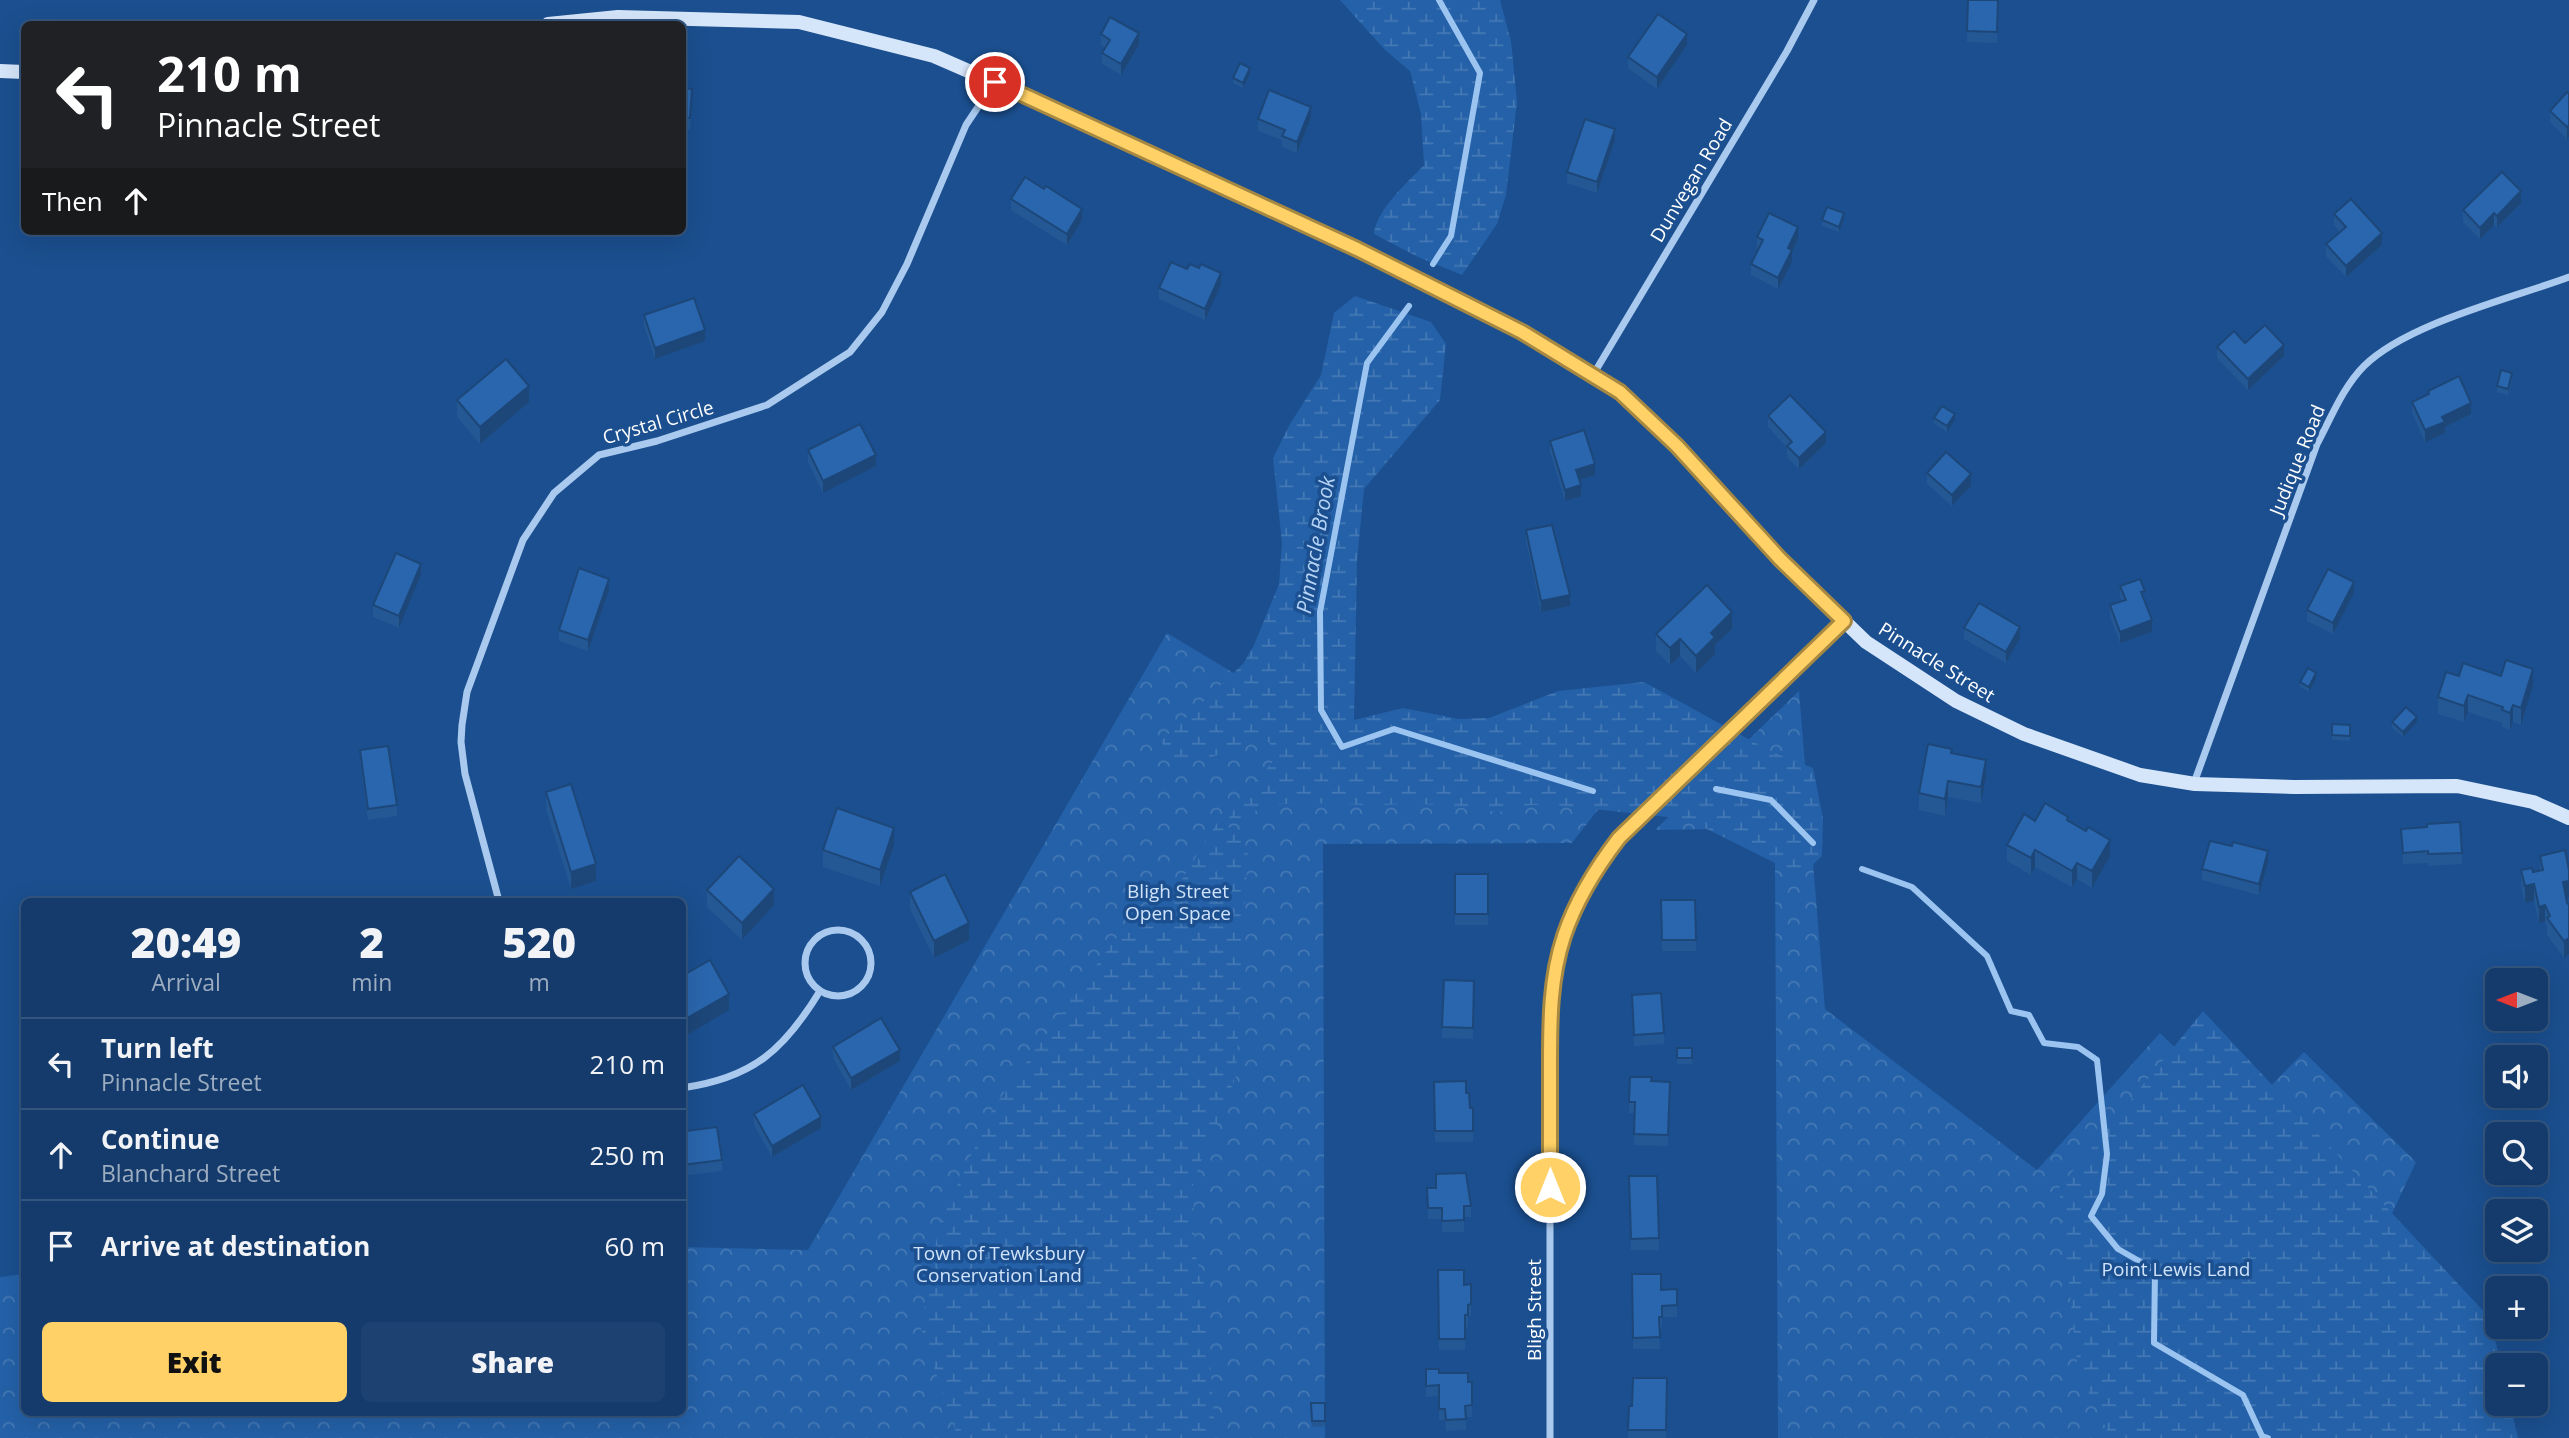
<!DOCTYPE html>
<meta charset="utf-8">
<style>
body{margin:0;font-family:"Open Sans",sans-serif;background:#1d4271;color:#f1f3f6;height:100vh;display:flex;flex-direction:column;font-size:26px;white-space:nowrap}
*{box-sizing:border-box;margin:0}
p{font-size:23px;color:#9dadc1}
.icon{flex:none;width:38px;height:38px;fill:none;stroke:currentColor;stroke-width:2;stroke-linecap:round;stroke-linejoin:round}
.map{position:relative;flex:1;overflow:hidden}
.side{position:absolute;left:21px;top:898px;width:665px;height:518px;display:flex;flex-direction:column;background:#143b6b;border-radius:10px;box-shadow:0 7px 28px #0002,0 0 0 2px #33557e}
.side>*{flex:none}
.banner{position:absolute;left:21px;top:21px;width:665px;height:214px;border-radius:10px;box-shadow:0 7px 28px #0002,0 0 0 2px #33557e;background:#202124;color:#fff;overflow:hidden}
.needle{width:46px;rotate:270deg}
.controls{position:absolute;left:2485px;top:968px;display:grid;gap:14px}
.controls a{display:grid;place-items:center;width:63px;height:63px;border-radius:10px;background:#143b6b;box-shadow:0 7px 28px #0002,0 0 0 2px #33557e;font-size:35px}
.pin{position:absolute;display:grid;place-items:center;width:60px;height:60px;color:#fff;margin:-30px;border:4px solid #fff;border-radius:50%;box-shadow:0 2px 7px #0007}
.me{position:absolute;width:77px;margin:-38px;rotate:0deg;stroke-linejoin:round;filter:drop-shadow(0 0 5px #0008)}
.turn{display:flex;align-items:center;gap:24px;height:147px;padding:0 21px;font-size:32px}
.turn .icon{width:91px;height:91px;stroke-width:2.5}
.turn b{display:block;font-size:49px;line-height:60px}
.then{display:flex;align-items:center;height:66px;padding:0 21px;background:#0003;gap:14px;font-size:26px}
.eta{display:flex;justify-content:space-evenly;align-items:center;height:119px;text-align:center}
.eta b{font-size:42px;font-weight:800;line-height:49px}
.action{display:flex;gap:14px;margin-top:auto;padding:14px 21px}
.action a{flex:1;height:80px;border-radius:10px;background:#ffd166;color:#111;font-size:28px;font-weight:800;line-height:80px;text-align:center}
.action a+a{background:#1d4271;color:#f1f3f6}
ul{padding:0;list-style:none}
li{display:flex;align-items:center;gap:21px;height:91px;padding:0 21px;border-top:2px solid #33557e}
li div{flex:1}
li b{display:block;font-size:26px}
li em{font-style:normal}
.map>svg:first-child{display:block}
</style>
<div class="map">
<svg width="2569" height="1438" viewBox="0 0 2569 1438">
<defs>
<pattern id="forest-crowns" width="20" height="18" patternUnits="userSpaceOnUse" patternTransform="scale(1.75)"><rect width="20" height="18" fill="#2461a8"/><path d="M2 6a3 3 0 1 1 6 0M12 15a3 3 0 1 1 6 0" fill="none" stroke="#4579b5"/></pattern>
<pattern id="wetland-marsh" width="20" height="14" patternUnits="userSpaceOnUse" patternTransform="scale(1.75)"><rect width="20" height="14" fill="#2461a8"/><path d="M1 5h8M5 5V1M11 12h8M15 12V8" fill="none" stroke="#4579b5"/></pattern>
</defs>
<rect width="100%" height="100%" fill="#1b4f8f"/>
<g fill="url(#forest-crowns)">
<path d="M1167 633 1332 732 1623 784 1596 812 1572 843 1323 844 1325 1438H0V1277L24 1274V1412H682L683 1247 808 1250Z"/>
<path d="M1799 691 1825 1009 2037 1170 2160 1033 2243 1114 2304 1052 2416 1162 2309 1392 2362 1438H1778L1775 862 1716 829 1655 830Z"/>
</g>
<g fill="url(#wetland-marsh)">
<path d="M1340 0H1500L1511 41 1517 102 1506 195 1497 224 1462 275 1418 257 1374 234C1376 210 1408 182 1424 165L1421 114 1410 71 1385 50Z"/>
<path d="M1355 296 1431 322 1446 344 1440 400 1364 489 1357 561 1354 720 1403 708 1459 719 1489 718 1558 691 1644 682 1772 752 1813 768 1823 818 1822 856 1801 876 1687 819 1564 806 1530 805 1499 812 1415 803 1370 806 1339 803 1282 804 1253 812 1227 825 1248 849 1236 1076 1193 1181 1195 1253 1205 1288 1214 1417 1209 1438H958L921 1329 939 1225 993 1108 1132 916 1179 884 1220 818 1227 824 1232 811 1279 754 1263 736 1210 758 1175 765 1161 741 1243 664 1254 645 1279 584 1282 543 1273 458 1290 424 1321 375 1334 313Z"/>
<path d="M2203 1011 2490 1318 2501 1365H2497V1404H2510L2518 1438H2111L2078 1371 2059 1188Z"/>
</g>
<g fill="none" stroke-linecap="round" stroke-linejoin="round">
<g stroke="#9cc4f0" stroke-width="6">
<path d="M1433 264 1451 236 1480 73 1439 0"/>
<path d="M1409 306 1367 363 1320 612 1321 710 1342 747 1394 729 1593 791"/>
<path d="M1716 789 1771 800 1813 843"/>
<path d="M1862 869 1912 887 1987 956 2011 1011 2029 1015 2044 1043 2078 1047 2097 1060 2107 1154 2102 1194 2091 1216 2118 1249 2155 1270 2154 1343 2243 1395 2262 1436 2268 1438"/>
</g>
<g stroke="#a9c9ee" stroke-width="7">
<path d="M1593 375 1787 51 1814 0"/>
<path d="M2194 783 2317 444C2331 418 2343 387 2364 366 2408 323 2510 299 2569 277"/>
<path d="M499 901 465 774 461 742 462 725 467 692 523 540 554 493 599 455 657 441 767 405 850 352 882 312 907 264 966 125 994 83"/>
<circle cx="838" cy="963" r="33"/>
<path d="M682 1088C753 1078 784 1050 820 991"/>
<path d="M1550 1438V1020C1557 946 1572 897 1619 838L1844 621"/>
</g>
<g stroke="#d6e6fa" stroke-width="14">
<path d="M548 24 618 17 799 22 934 56 1058 110 1357 249 1522 332 1620 392 1677 446 1780 559 1866 642 1956 701 2024 734 2140 775 2195 784 2294 787 2457 786 2533 802 2569 818"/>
<path d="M0 71 24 72"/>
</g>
</g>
<g fill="#245895">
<path d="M1968 0H1999L1997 43 1967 42Z"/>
<path d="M1101 34 1139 45 1121 75 1102 64V53L1105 48 1101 45Z"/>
<path d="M1687 45 1657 89 1628 68V57Z"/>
<path d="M1250 74 1243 88 1233 83V78Z"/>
<path d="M682 88 692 100 690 130 682 129Z"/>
<path d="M2567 92V139L2550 122V111Z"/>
<path d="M1311 118 1297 153 1282 147V140L1258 131V119Z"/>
<path d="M1615 140 1597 193 1567 183V172Z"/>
<path d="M1044 189 1082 220 1067 245 1011 210V199Z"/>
<path d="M2521 203 2497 227 2494 225 2480 239 2463 222V210Z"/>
<path d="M2334 214 2382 245 2346 277 2326 256V244L2340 232 2334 225Z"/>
<path d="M1844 219 1839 232 1822 226V220Z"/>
<path d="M1757 237 1798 239 1792 251V262L1778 289 1751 275V264L1758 249 1757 248Z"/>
<path d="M1221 285 1205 320 1159 299V288Z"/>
<path d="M644 315 705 341 655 359 644 326Z"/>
<path d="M2245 343 2284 356 2248 390 2217 358V347Z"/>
<path d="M2512 379 2508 395 2497 392V386Z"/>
<path d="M2428 391 2471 414 2445 427V433L2425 442 2412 413V402L2428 394Z"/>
<path d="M457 400 529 402 480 444 457 417Z"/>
<path d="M1768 416 1826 443 1799 469 1787 457V448L1768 427Z"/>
<path d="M1934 418 1955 420 1947 432 1934 424Z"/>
<path d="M1550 441 1595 475 1579 480 1581 496 1565 501 1550 452Z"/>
<path d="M808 450 876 466 823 493 808 462Z"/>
<path d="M1927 473 1971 486 1952 506 1927 484Z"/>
<path d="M1526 530 1570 606 1541 612 1526 541Z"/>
<path d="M421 575 399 628 373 617V605Z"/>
<path d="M2120 586 2145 602 2152 632 2120 643 2110 617V605L2122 601 2120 597Z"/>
<path d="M609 590 588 651 559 641V630Z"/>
<path d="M2354 593 2333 634 2307 621V610Z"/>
<path d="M1964 628 2020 638 2006 663 1964 639Z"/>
<path d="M1732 629 1715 645V654L1696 673 1680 656 1670 665 1656 651V634Z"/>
<path d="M2459 676 2533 686 2521 725 2513 722 2510 730 2502 727V723L2468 712 2464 722 2438 714V697Z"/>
<path d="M2316 679 2309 692 2300 687V682Z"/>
<path d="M2392 722H2417L2403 737 2392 728Z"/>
<path d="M2332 724 2350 725V741L2332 740Z"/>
<path d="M360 750 397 805V816L368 820 360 761Z"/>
<path d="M1952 753 1986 777 1981 803 1948 797 1945 816 1919 810V793Z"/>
<path d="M546 792 596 881 571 889 546 809Z"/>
<path d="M2035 821H2068L2110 856 2092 888 2077 879 2072 887 2035 867 2031 875 2007 861V845Z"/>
<path d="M2401 829 2462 853V864L2428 866V863L2403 864Z"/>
<path d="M894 845 880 886 823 867V850Z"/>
<path d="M2232 846 2268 862 2259 895 2202 880V869Z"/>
<path d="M2540 856 2569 870V897L2566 898 2569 905V954L2564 958 2547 935V926L2545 922 2539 923 2534 901 2525 903 2521 887V870L2533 872 2540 871Z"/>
<rect x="1455" y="874" width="33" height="51"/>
<path d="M707 890 774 905 742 940 707 907Z"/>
<path d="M910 892 969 940 934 958 910 909Z"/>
<path d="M1661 900H1695L1696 951H1662Z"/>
<path d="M1444 980 1474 981 1473 1039 1442 1038Z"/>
<path d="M1632 995 1664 1033V1044L1634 1046Z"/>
<path d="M833 1047 900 1061 851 1090 833 1058Z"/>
<rect x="1677" y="1048" width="15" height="16"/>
<path d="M1630 1077 1652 1081 1670 1082 1668 1146 1634 1145 1635 1113H1629Z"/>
<path d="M1434 1082 1466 1093 1470 1108H1473V1142H1435Z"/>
<path d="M754 1114 821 1128 772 1157 754 1125Z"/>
<path d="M682 1120 686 1131 722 1160V1171L682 1176Z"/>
<path d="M1436 1174 1471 1206V1217H1464V1232H1442V1219H1428L1427 1188H1436Z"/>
<path d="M1629 1176H1657L1659 1250H1631Z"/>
<path d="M1438 1270 1464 1285 1471 1284V1316H1468V1327H1465V1350H1439Z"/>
<path d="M1632 1274 1661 1290 1677 1289V1317H1662V1328H1659L1660 1349H1633Z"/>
<path d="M1426 1369 1472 1382V1417H1466V1430L1446 1431 1445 1420H1439V1396L1426 1397Z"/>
<path d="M1667 1378 1666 1438H1628L1629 1406H1632Z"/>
<path d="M1311 1403H1325V1426L1312 1427Z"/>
</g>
<g fill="#1d4779">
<path d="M1139 33V45L1121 75V64Z"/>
<path d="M1687 34V45L1657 89V77Z"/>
<path d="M1250 68V74L1243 88V83Z"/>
<path d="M1311 107V118L1297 153V142Z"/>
<path d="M2569 125V136L2567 139V127Z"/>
<path d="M1615 129V140L1597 193V182Z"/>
<path d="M2521 191V203L2497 227V216Z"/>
<path d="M1082 209V220L1067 245V234Z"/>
<path d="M1844 213V219L1839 232V227Z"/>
<path d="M2494 213V225L2480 239V228Z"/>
<path d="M1798 227V239L1792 251V262L1778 289V278L1788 248Z"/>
<path d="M2382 233V245L2346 277V266Z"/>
<path d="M1221 273V285L1205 320V309Z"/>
<path d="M705 330V341L655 359V348Z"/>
<path d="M2284 345V356L2248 390V379Z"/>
<path d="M529 386V402L480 444V427Z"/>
<path d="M2471 403V414L2445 427V433L2425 442V430L2442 417Z"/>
<path d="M1955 414V420L1947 432V426Z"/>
<path d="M1826 432V443L1799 469V458Z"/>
<path d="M876 455V466L823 493V481Z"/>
<path d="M1595 464V475L1576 481V470Z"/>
<path d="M1971 474V486L1952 506V495Z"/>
<path d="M1581 485V496L1565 501V490Z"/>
<path d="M421 564V575L399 628V616Z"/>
<path d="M609 579V590L588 651V640Z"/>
<path d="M2354 582V593L2333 634V623Z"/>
<path d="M1570 595V606L1541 612V601Z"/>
<path d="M1732 612V629L1715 645V654L1696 673V656L1711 633Z"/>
<path d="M2152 620V632L2120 643V632Z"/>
<path d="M2020 627V638L2006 663V652Z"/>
<path d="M1680 639V656L1670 665V648Z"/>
<path d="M2533 669V686L2521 725V708Z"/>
<path d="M2316 673V679L2309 692V687Z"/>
<path d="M2468 695V712L2464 722V706Z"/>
<path d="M2513 705V722L2510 730V713Z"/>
<path d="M2417 717V722L2403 737V732Z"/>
<path d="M1986 760V777L1981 803V787Z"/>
<path d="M1948 781V797L1945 816V799Z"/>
<path d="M894 828V845L880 886V870Z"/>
<path d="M2110 840V856L2092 888V871Z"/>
<path d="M2035 850V867L2031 875V858Z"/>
<path d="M2268 851V862L2259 895V884Z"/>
<path d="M2077 863V879L2072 887V871Z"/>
<path d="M596 864V881L571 889V872Z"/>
<path d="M2569 881V897L2563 899V882Z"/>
<path d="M2534 884V901L2525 903V886Z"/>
<path d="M774 889V905L742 940V923Z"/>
<path d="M2545 905V922L2539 923V907Z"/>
<path d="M969 923V940L934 958V941Z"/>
<path d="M2569 938V954L2564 958V941Z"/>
<path d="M729 994V1010L682 1038V1021Z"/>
<path d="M900 1050V1061L851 1090V1078Z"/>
<path d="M821 1117V1128L772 1157V1146Z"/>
</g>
<g fill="#2a66ad" stroke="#1d4779" stroke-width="2">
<path d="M1968 0H1998L1997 32 1967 31Z"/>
<path d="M1658 14 1687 34 1657 77 1628 57Z"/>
<path d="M1110 17 1139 33 1121 64 1102 53 1110 40 1101 34Z"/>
<path d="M1240 63 1250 68 1243 83 1233 78Z"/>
<path d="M682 88 692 89 690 118H682Z"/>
<path d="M1269 90 1311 107 1297 142 1282 136 1285 130 1258 119Z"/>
<path d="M2567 92 2569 94V125L2567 127 2550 111Z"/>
<path d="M1585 119 1615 129 1597 182 1567 172Z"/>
<path d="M2502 172 2521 191 2497 216 2494 213 2480 228 2463 210Z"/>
<path d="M1025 177 1044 189 1046 186 1082 209 1067 234 1011 199Z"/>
<path d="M2351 199 2382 233 2346 266 2326 244 2346 227 2334 214Z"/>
<path d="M1827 207 1844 213 1839 227 1822 220Z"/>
<path d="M1769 213 1798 227 1788 248 1792 250 1778 278 1751 264 1763 240 1757 237Z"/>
<path d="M1171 262 1187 269 1190 264 1199 268 1201 264 1221 273 1205 309 1159 288Z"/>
<path d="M694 298 705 330 655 348 644 315Z"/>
<path d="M2265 325 2284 345 2248 379 2217 347 2234 331 2245 343Z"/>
<path d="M506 359 529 386 480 427 457 400Z"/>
<path d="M2501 370 2512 373 2508 389 2497 386Z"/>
<path d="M2459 376 2471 403 2442 417 2445 422 2425 430 2412 402 2429 394 2428 391Z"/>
<path d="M1790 395 1826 432 1799 458 1787 446 1792 442 1768 416Z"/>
<path d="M1942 406 1955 414 1947 426 1934 418Z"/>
<path d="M860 424 876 455 823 481 808 450Z"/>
<path d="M1584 430 1595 464 1576 470 1581 485 1565 490 1550 441Z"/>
<path d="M1946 452 1971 474 1952 495 1927 473Z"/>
<path d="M1552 525 1570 595 1541 601 1526 530Z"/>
<path d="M396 553 421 564 399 616 373 605Z"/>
<path d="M579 568 609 579 588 640 559 630Z"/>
<path d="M2328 569 2354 582 2333 623 2307 610Z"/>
<path d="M2140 579 2145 591 2141 592 2152 620 2120 632 2110 605 2126 600 2120 586Z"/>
<path d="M1707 585 1732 612 1711 633 1715 637 1696 656 1680 639 1670 648 1656 634Z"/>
<path d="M1979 603 2020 627 2006 652 1964 628Z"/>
<path d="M2506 660 2533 669 2521 708 2513 705 2510 713 2502 710 2503 707 2468 695 2464 706 2438 697 2446 672 2459 676 2463 663 2501 676Z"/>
<path d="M2308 668 2316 673 2309 687 2300 682Z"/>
<path d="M2406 707 2417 717 2403 732 2392 722Z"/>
<path d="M2332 724 2350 725V736L2332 735Z"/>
<path d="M1928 744 1952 749 1951 753 1986 760 1981 787 1948 781 1945 799 1919 793Z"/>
<path d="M388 746 397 805 368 809 360 750Z"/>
<path d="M571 784 596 864 571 872 546 792Z"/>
<path d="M2045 803 2068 817 2067 820 2086 831 2088 827 2110 840 2092 871 2077 863 2072 871 2035 850 2031 858 2007 845 2024 814 2035 821Z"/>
<path d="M837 808 894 828 880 870 823 850Z"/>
<path d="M2460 822 2462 853 2428 854V851L2403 853 2401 829 2427 827V824Z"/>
<path d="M2210 841 2232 846 2233 842 2268 851 2259 884 2202 869Z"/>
<path d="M2565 850 2569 870V881L2563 882 2567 903 2569 905V938L2564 941 2547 918 2550 916 2545 905 2539 907 2534 884 2525 886 2521 870 2532 868 2533 872 2543 870 2540 856Z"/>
<path d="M739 856 774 889 742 923 707 890Z"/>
<path d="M945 874 969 923 934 941 910 892Z"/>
<rect x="1455" y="874" width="33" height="40"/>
<path d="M1661 900H1695L1696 940H1662Z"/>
<path d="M710 960 729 994 682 1021V976Z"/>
<path d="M1444 980 1474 981 1473 1028 1442 1027Z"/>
<path d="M1661 993 1664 1033 1634 1035 1632 995Z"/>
<path d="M881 1018 900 1050 851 1078 833 1047Z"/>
<rect x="1677" y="1048" width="15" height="10"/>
<path d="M1630 1077H1652L1651 1081 1670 1082 1668 1135 1634 1134 1635 1102H1629Z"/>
<path d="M1466 1081V1093H1469L1470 1108H1473V1131H1435L1434 1082Z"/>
<path d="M803 1085 821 1117 772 1146 754 1114Z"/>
<path d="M684 1119 686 1131 717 1127 722 1160 682 1165V1120Z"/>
<path d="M1466 1173 1471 1206H1464V1220L1442 1221V1208H1428L1427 1188H1436V1174Z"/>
<path d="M1629 1176H1657L1659 1238 1631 1239Z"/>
<path d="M1438 1270H1464V1285L1471 1284V1304L1468 1305V1315H1465V1339H1439Z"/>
<path d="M1632 1274H1661V1290L1677 1289V1305L1662 1306V1317H1659L1660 1337 1633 1338Z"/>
<path d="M1426 1369H1439V1373H1468V1382H1472V1405L1465 1406 1466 1419 1446 1420 1445 1409H1439V1385L1426 1386Z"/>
<path d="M1633 1378H1667L1666 1430H1628L1629 1406H1632Z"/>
<path d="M1311 1403H1325V1421H1312Z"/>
</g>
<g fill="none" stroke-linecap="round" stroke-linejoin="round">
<defs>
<path id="route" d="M995 82 1357 249 1522 332 1620 392 1677 446 1780 559 1844 621 1619 838C1596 868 1576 900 1564 936 1549 981 1550 1028 1550 1074 1550 1112 1550 1150 1550 1187"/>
</defs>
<use href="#route" stroke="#a68842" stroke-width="18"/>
<use href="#route" stroke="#ffd166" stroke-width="12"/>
</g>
<g text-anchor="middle" stroke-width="7" stroke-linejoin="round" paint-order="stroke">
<g font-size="19" fill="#fff" stroke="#1b4f8f">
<text transform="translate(1691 180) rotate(-59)" y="7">Dunvegan Road</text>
<text transform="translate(658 422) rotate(-16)" y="7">Crystal Circle</text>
<text transform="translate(2297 460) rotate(-68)" y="7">Judique Road</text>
<text transform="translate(1937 662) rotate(32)" y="7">Pinnacle Street</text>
<text transform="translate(1534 1310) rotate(-90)" y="7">Bligh Street</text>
</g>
<g font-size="19" fill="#cfe3fa" stroke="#1b4f8f">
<text x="1178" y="898">Bligh Street<tspan x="1178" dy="22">Open Space</tspan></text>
<text x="999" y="1260">Town of Tewksbury<tspan x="999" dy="22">Conservation Land</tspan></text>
<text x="2176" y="1276">Point Lewis Land</text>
</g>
<g font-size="21" font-style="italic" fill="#b5d3f5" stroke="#1b4f8f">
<text transform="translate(1316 545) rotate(-80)" y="7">Pinnacle Brook</text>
</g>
</g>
</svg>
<div class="controls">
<a><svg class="needle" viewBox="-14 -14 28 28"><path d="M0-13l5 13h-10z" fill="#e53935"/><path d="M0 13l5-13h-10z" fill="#9dadc1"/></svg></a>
<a><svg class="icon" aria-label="sound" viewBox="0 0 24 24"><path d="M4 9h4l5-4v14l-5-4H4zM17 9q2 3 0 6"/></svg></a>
<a><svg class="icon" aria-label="search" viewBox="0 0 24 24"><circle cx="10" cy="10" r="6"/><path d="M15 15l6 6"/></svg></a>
<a><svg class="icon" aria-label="layers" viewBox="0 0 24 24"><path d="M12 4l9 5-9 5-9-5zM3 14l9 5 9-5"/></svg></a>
<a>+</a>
<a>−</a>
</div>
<div class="pin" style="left:995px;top:82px;background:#d93025"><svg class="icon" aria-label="arrive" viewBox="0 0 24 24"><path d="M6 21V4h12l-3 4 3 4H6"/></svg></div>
<svg class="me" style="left:1550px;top:1187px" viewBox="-20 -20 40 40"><circle r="17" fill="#ffd166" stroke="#fff" stroke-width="3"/><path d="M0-11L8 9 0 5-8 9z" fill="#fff"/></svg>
<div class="banner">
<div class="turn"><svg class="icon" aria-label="left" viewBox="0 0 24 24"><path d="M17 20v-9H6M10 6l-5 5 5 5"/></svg><div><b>210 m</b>Pinnacle Street</div></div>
<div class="then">Then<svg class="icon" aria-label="ahead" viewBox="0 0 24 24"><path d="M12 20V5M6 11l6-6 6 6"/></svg></div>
</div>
<section class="side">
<div class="eta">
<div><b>20:49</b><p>Arrival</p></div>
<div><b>2</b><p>min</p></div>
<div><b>520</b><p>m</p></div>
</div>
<ul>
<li><svg class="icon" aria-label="left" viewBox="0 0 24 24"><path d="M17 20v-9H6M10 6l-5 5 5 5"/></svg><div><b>Turn left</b><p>Pinnacle Street</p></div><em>210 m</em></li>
<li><svg class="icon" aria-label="ahead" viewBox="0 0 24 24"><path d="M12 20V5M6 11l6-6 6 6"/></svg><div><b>Continue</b><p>Blanchard Street</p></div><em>250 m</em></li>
<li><svg class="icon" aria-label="arrive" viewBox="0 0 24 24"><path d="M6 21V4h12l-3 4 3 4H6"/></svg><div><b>Arrive at destination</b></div><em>60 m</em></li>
</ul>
<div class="action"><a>Exit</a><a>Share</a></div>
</section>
</div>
